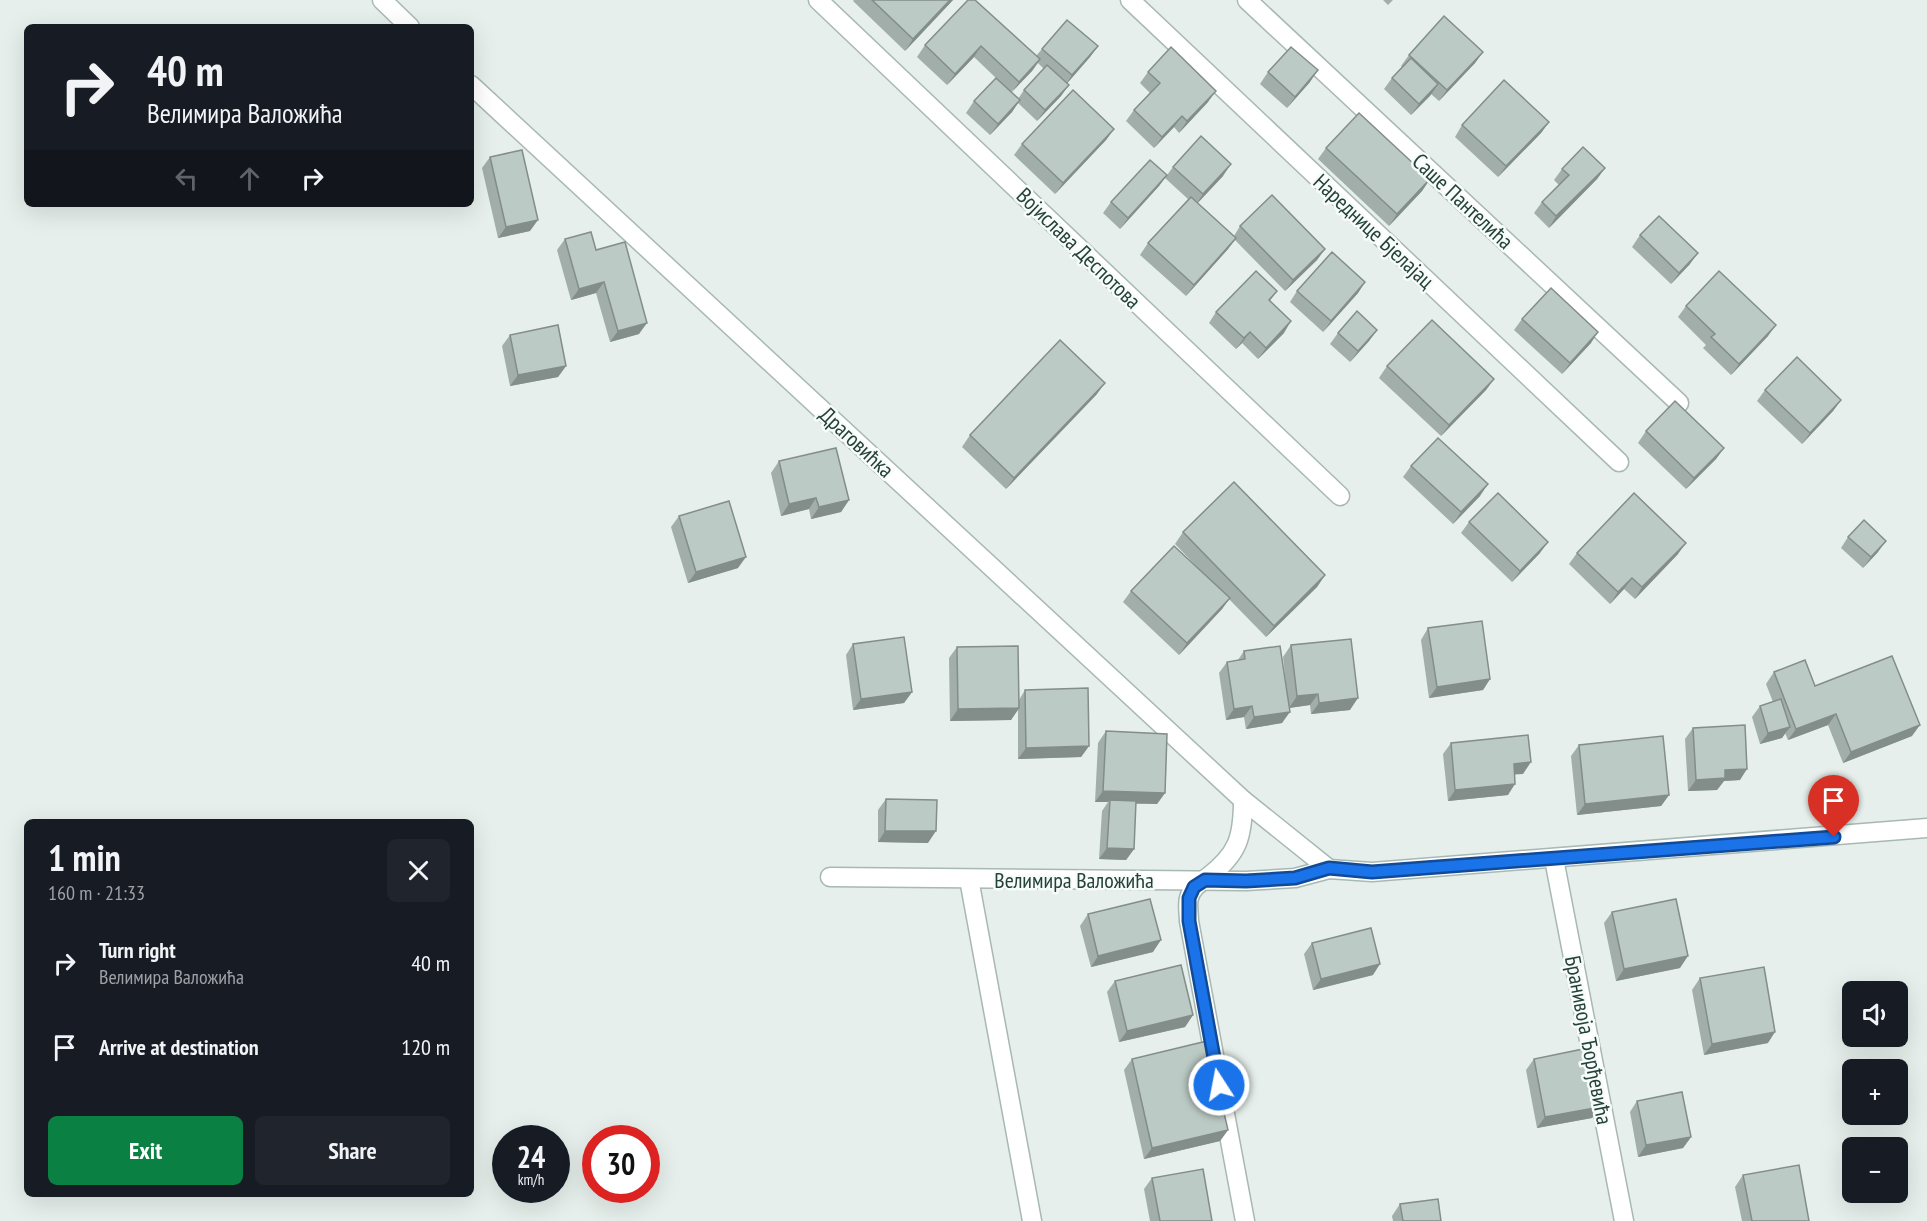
<!DOCTYPE html>
<meta charset="utf-8">
<style>
body{margin:0;font-family:"PT Sans Narrow",sans-serif;background:#20242c;color:#f1f3f6;height:100vh;display:flex;flex-direction:column;font-size:22px;white-space:nowrap}
*{box-sizing:border-box;margin:0}
p{font-size:20px;color:#9ea1a6}
.icon{flex:none;width:33px;height:33px;fill:none;stroke:currentColor;stroke-width:2;stroke-linecap:round;stroke-linejoin:round}
.map{position:relative;flex:1;overflow:hidden}
.sheet{position:absolute;left:24px;top:819px;width:450px;height:378px;display:flex;flex-direction:column;background:#171b24;border-radius:9px;box-shadow:0 6px 24px #0002}
.sheet>*{flex:none}
.hud{position:absolute;left:24px;top:24px;width:450px;height:183px;border-radius:9px;box-shadow:0 6px 24px #0002;background:#171b24;color:#f1f3f6;overflow:hidden}
.tools{position:absolute;left:1842px;top:981px;display:grid;gap:12px}
.tools a{display:grid;place-items:center;width:66px;height:66px;border-radius:9px;background:#171b24;box-shadow:0 6px 24px #0002;font-size:30px}
.speed{position:absolute;left:492px;top:1125px;display:flex;gap:12px;font-size:30px;font-weight:700;text-align:center}
.speed>*{display:grid;place-content:center;width:78px;height:78px;border-radius:50%;background:#171b24;box-shadow:0 6px 24px #0002;line-height:1}
.speed small{font-size:15px;font-weight:400}
.speed .limit{border:9px solid #d22;background:#fff;color:#111}
.pin{position:absolute;display:grid;place-items:center;width:51px;height:51px;color:#fff;margin:-62px -26px;border-radius:50% 50% 50% 0;rotate:-45deg;box-shadow:0 0 6px #0007}
.pin .icon{rotate:45deg}
.me{position:absolute;width:66px;margin:-33px;rotate:349deg;stroke-linejoin:round;filter:drop-shadow(0 0 4px #0008)}
.turn{display:flex;align-items:center;gap:21px;height:126px;padding:0 24px;font-size:27px}
.turn .icon{width:78px;height:78px;stroke-width:2.5}
.turn b{display:block;font-size:42px;line-height:51px}
.lanes{display:flex;align-items:center;height:57px;padding:0 24px;background:#0003;justify-content:center;gap:30px;direction:ltr}
.lanes .off{opacity:.35}
.round{display:grid;place-items:center;flex:none;width:63px;height:63px;border-radius:9px;background:#20242c}
.summary{display:flex;align-items:center;justify-content:space-between;height:102px;padding:0 24px}
h1{font-size:36px;font-weight:700;line-height:45px}
.primary-button{display:flex;gap:12px;margin-top:auto;padding:12px 24px}
.primary-button a{flex:1;height:69px;border-radius:9px;background:#0b8043;color:#fff;font-size:24px;font-weight:700;line-height:69px;text-align:center}
.primary-button a+a{background:#20242c;color:#f1f3f6}
ul{padding:0;list-style:none}
li{display:flex;align-items:center;gap:18px;height:84px;padding:0 24px}
li div{flex:1}
li b{display:block;font-size:22px}
li em{font-style:normal}
.map>svg:first-child{display:block}
</style>
<div class="map">
<svg width="1927" height="1221" viewBox="0 0 1927 1221">
<rect width="100%" height="100%" fill="#e6efeb"/>
<g fill="none" stroke-linecap="round" stroke-linejoin="round">
<defs>
<g id="minor">
<path d="M382 0 410 27"/>
<path d="M818 0 1340 496"/>
<path d="M1130 0 1619 462"/>
<path d="M1247 0 1679 403"/>
<path d="M471 85 1243 800 1329 869"/>
<path d="M1243 800C1243 837 1238 854 1208 877 1200 883 1192 887 1189 898 1187 904 1189 914 1189 921L1245 1221"/>
<path d="M1554 859 1624 1221"/>
<path d="M830 877 1246 881 1295 878 1329 869 1372 872 1927 828"/>
<path d="M969 879 1032 1221"/>
</g>
</defs>
<use href="#minor" stroke="#a8b8b2" stroke-width="21"/>
<use href="#minor" stroke="#fff" stroke-width="18"/>
</g>
<g fill="#a1aea9" fill-rule="evenodd">
<path d="M854 0H953L905 51 853 1Z"/>
<path d="M968 0 1036 56 1042 49 1098 46 1090 57 1067 83 1061 96 1037 121 1018 103 1012 112 990 135 966 113 974 101 996 78 974 57 947 85 917 57 925 45ZM1038 63 1044 69 1024 90 1018 99 1011 92 1032 71Z"/>
<path d="M1383 0H1393L1388 5Z"/>
<path d="M1483 52 1475 63 1439 101 1431 94 1411 115 1384 89 1392 78 1402 67 1401 66 1409 55Z"/>
<path d="M1148 72 1208 102 1179 133 1174 127 1154 148 1126 121 1134 110 1150 93 1140 83Z"/>
<path d="M1268 72 1310 82 1287 108 1260 84Z"/>
<path d="M1549 122 1541 133 1498 177 1455 137 1462 125Z"/>
<path d="M1114 129 1106 140 1055 194 1014 155 1022 144Z"/>
<path d="M1326 148 1430 179 1422 191 1389 226 1318 159Z"/>
<path d="M490 157 530 231 498 238 482 168Z"/>
<path d="M1173 167 1223 176 1197 203 1234 236 1240 226 1325 249 1317 260 1285 291 1235 240 1228 249 1186 296 1140 255 1148 243 1188 199 1165 178Z"/>
<path d="M1605 168 1597 179 1549 228 1534 213 1542 202 1559 185 1554 180 1562 169Z"/>
<path d="M1167 175 1159 186 1120 229 1103 213 1111 202Z"/>
<path d="M1640 235 1690 264 1671 284 1632 247Z"/>
<path d="M565 239 596 250 639 334 610 342 596 293 571 300 557 250Z"/>
<path d="M1365 282 1358 293 1323 332 1290 302 1297 291Z"/>
<path d="M1277 291 1270 301 1284 333 1258 359 1242 343 1236 349 1209 323 1216 312Z"/>
<path d="M1686 306 1768 336 1731 375 1703 348 1706 345 1678 317Z"/>
<path d="M1522 319 1591 343 1562 374 1514 330Z"/>
<path d="M1377 330 1369 341 1350 362 1330 344 1338 333Z"/>
<path d="M510 335 566 366 558 377 510 386 502 346Z"/>
<path d="M1387 366 1494 379 1486 390 1441 436 1379 378Z"/>
<path d="M1765 390 1841 400 1833 411 1802 444 1757 401Z"/>
<path d="M1097 394 1006 489 962 447 970 435Z"/>
<path d="M1646 431 1724 448 1716 459 1686 489 1638 443Z"/>
<path d="M779 461 849 500 841 512 811 519 809 509 781 516 771 473Z"/>
<path d="M1411 466 1480 496 1453 524 1403 477Z"/>
<path d="M679 516 738 568 688 583 671 527Z"/>
<path d="M1469 522 1540 553 1512 582 1461 533Z"/>
<path d="M1183 532 1325 575 1317 587 1266 637 1229 599 1222 609 1179 655 1123 602 1131 591 1205 575 1175 544Z"/>
<path d="M1848 537 1878 552 1863 568 1841 548Z"/>
<path d="M1577 553 1678 554 1635 599 1624 589 1610 604 1569 564Z"/>
<path d="M1428 628 1490 679 1483 690 1429 698 1421 640Z"/>
<path d="M853 644 912 692 904 703 853 710 846 655Z"/>
<path d="M1291 645 1350 710 1311 714 1310 705 1289 708 1282 723 1246 729 1244 717 1226 720 1219 673 1227 662 1238 660 1244 651 1287 693 1283 657Z"/>
<path d="M957 647 1019 700 1025 690 1089 746 1081 757 1018 759V710L1011 720 950 721 949 658Z"/>
<path d="M1774 672 1815 686 1912 736 1843 763 1828 725 1788 740 1785 733 1782 738 1760 744 1752 717 1760 706 1773 702 1766 684Z"/>
<path d="M1693 728 1740 780 1724 781 1717 790 1688 791 1685 739Z"/>
<path d="M1106 731 1165 793 1157 804H1136L1134 849 1126 860 1099 859 1102 811 1108 802H1095L1098 743Z"/>
<path d="M1451 743 1523 774H1515L1508 795 1448 801 1443 754Z"/>
<path d="M1579 745 1669 795 1661 806 1577 815 1571 756Z"/>
<path d="M886 799 928 843 878 842V810Z"/>
<path d="M1612 912 1680 968 1616 981 1604 923Z"/>
<path d="M1088 914 1153 952 1091 967 1080 926Z"/>
<path d="M1312 943 1373 975 1313 990 1304 954Z"/>
<path d="M1700 978 1768 1043 1704 1055 1692 990Z"/>
<path d="M1115 981 1193 1015 1185 1027 1119 1042 1107 992Z"/>
<path d="M1132 1059 1228 1130 1220 1141 1144 1159 1124 1070Z"/>
<path d="M1534 1059 1600 1107 1592 1118 1537 1128 1526 1070Z"/>
<path d="M1637 1101 1691 1137 1683 1148 1638 1157 1630 1112Z"/>
<path d="M1743 1175 1809 1221H1742L1735 1187Z"/>
<path d="M1152 1178 1212 1221H1150L1144 1189Z"/>
<path d="M1400 1204 1441 1221H1393L1392 1216Z"/>
</g>
<g fill="#838d89">
<path d="M950 0H953L905 51 913 39Z"/>
<path d="M981 46 974 57 947 85 955 74Z"/>
<path d="M1098 46 1090 57 1064 87 1072 75Z"/>
<path d="M1483 52 1475 63 1439 101 1447 90Z"/>
<path d="M1040 59 1032 71 1011 93 1019 82Z"/>
<path d="M1318 70 1310 82 1287 108 1295 97Z"/>
<path d="M1438 84 1430 96 1411 115 1419 104Z"/>
<path d="M1069 85 1061 96 1037 121 1045 110Z"/>
<path d="M1216 91 1208 102 1179 133 1187 121Z"/>
<path d="M1020 100 1012 112 990 135 998 124Z"/>
<path d="M1182 116 1174 127 1154 148 1162 137Z"/>
<path d="M1549 122 1541 133 1498 177 1506 166Z"/>
<path d="M1114 129 1106 140 1055 194 1063 183Z"/>
<path d="M1231 164 1223 176 1195 206 1203 194Z"/>
<path d="M1605 168 1597 179 1549 228 1556 216Z"/>
<path d="M1167 175 1159 186 1120 229 1128 218Z"/>
<path d="M1430 179 1422 191 1389 226 1397 214Z"/>
<path d="M538 220 530 231 498 238 506 227Z"/>
<path d="M1236 238 1228 249 1186 296 1194 285Z"/>
<path d="M1325 249 1317 260 1285 291 1293 280Z"/>
<path d="M1698 253 1690 264 1671 284 1679 273Z"/>
<path d="M604 282 596 293 571 300 579 289Z"/>
<path d="M1365 282 1358 293 1323 332 1331 321Z"/>
<path d="M1291 321 1284 333 1258 359 1266 348Z"/>
<path d="M647 323 639 334 610 342 618 331Z"/>
<path d="M1776 325 1768 336 1731 375 1739 364Z"/>
<path d="M1377 330 1369 341 1350 362 1358 351Z"/>
<path d="M1250 332 1242 343 1236 349 1244 338Z"/>
<path d="M1598 332 1591 343 1562 374 1570 363Z"/>
<path d="M566 366 558 377 510 386 518 375Z"/>
<path d="M1494 379 1486 390 1441 436 1449 425Z"/>
<path d="M1105 383 1097 394 1006 489 1014 478Z"/>
<path d="M1841 400 1833 411 1802 444 1810 433Z"/>
<path d="M1724 448 1716 459 1686 489 1694 478Z"/>
<path d="M1488 484 1480 496 1453 524 1461 512Z"/>
<path d="M816 498 809 509 781 516 789 504Z"/>
<path d="M849 500 841 512 811 519 819 507Z"/>
<path d="M1886 541 1878 552 1863 568 1871 557Z"/>
<path d="M1548 542 1540 553 1512 582 1520 571Z"/>
<path d="M1686 543 1678 554 1635 599 1642 587Z"/>
<path d="M746 557 738 568 688 583 696 572Z"/>
<path d="M1325 575 1317 587 1266 637 1274 626Z"/>
<path d="M1632 578 1624 589 1610 604 1618 592Z"/>
<path d="M1230 598 1222 609 1179 655 1187 643Z"/>
<path d="M1490 679 1483 690 1429 698 1437 687Z"/>
<path d="M912 692 904 703 853 710 861 699Z"/>
<path d="M1318 694 1310 705 1289 708 1297 696Z"/>
<path d="M1358 698 1350 710 1311 714 1319 703Z"/>
<path d="M1252 706 1244 717 1226 720 1234 709Z"/>
<path d="M1019 708 1011 720 950 721 958 709Z"/>
<path d="M1290 712 1282 723 1246 729 1254 717Z"/>
<path d="M1836 714 1828 725 1788 740 1796 729Z"/>
<path d="M1920 725 1912 736 1843 763 1851 752Z"/>
<path d="M1790 727 1782 738 1760 744 1768 733Z"/>
<path d="M1089 746 1081 757 1018 759 1026 748Z"/>
<path d="M1531 762 1523 774 1506 775 1514 764Z"/>
<path d="M1747 769 1740 780 1724 781 1717 790 1688 791 1696 780 1725 770Z"/>
<path d="M1515 784 1508 795 1448 801 1455 790Z"/>
<path d="M1103 791 1165 793 1157 804 1110 802V800L1108 802H1095Z"/>
<path d="M1669 795 1661 806 1577 815 1585 804Z"/>
<path d="M885 831H936L928 843 878 842Z"/>
<path d="M1107 848 1134 849 1126 860 1099 859Z"/>
<path d="M1161 940 1153 952 1091 967 1098 956Z"/>
<path d="M1688 956 1680 968 1616 981 1624 969Z"/>
<path d="M1380 964 1373 975 1313 990 1321 979Z"/>
<path d="M1193 1015 1185 1027 1119 1042 1127 1031Z"/>
<path d="M1775 1032 1768 1043 1704 1055 1712 1044Z"/>
<path d="M1600 1107 1592 1118 1537 1128 1545 1117Z"/>
<path d="M1228 1130 1220 1141 1144 1159 1152 1148Z"/>
<path d="M1691 1137 1683 1148 1638 1157 1646 1145Z"/>
</g>
<g fill="#bbcac4" stroke="#838d89" stroke-width="1.5">
<path d="M872 0H950L913 39Z"/>
<path d="M968 0H975L1040 59 1019 82 981 46 955 74 925 45Z"/>
<path d="M1444 16 1483 52 1447 90 1409 55Z"/>
<path d="M1067 20 1098 46 1072 75 1042 49Z"/>
<path d="M1171 47 1216 91 1187 121 1182 116 1162 137 1134 110 1160 83 1148 72Z"/>
<path d="M1291 47 1318 70 1295 97 1268 72Z"/>
<path d="M1411 58 1438 84 1419 104 1392 78Z"/>
<path d="M1047 65 1069 85 1045 110 1024 90Z"/>
<path d="M996 78 1020 100 998 124 974 101Z"/>
<path d="M1504 80 1549 122 1506 166 1462 125Z"/>
<path d="M1073 90 1114 129 1063 183 1022 144Z"/>
<path d="M1359 113 1430 179 1397 214 1326 148Z"/>
<path d="M1201 136 1231 164 1203 194 1173 167Z"/>
<path d="M1583 147 1605 168 1556 216 1542 202 1569 175 1562 169Z"/>
<path d="M522 150 538 220 506 227 490 157Z"/>
<path d="M1150 160 1167 175 1128 218 1111 202Z"/>
<path d="M1272 195 1325 249 1293 280 1240 226Z"/>
<path d="M1191 197 1236 238 1194 285 1148 243Z"/>
<path d="M1659 216 1698 253 1679 273 1640 235Z"/>
<path d="M591 232 596 250 625 242 647 323 618 331 604 282 579 289 565 239Z"/>
<path d="M1332 252 1365 282 1331 321 1297 291Z"/>
<path d="M1256 271 1277 291 1269 300 1291 321 1266 348 1250 332 1244 338 1216 312Z"/>
<path d="M1719 271 1776 325 1739 364 1711 337 1715 334 1686 306Z"/>
<path d="M1551 288 1598 332 1570 363 1522 319Z"/>
<path d="M1357 311 1377 330 1358 351 1338 333Z"/>
<path d="M1432 320 1494 379 1449 425 1387 366Z"/>
<path d="M558 325 566 366 518 375 510 335Z"/>
<path d="M1060 340 1105 383 1014 478 970 435Z"/>
<path d="M1797 357 1841 400 1810 433 1765 390Z"/>
<path d="M1675 401 1724 448 1694 478 1646 431Z"/>
<path d="M1438 438 1488 484 1461 512 1411 466Z"/>
<path d="M836 448 849 500 819 507 816 498 789 504 779 461Z"/>
<path d="M1234 482 1325 575 1274 626 1183 532Z"/>
<path d="M1498 493 1548 542 1520 571 1469 522Z"/>
<path d="M1634 493 1686 543 1642 587 1632 578 1618 592 1577 553Z"/>
<path d="M729 501 746 557 696 572 679 516Z"/>
<path d="M1864 520 1886 541 1871 557 1848 537Z"/>
<path d="M1174 546 1230 598 1187 643 1131 591Z"/>
<path d="M1482 621 1490 679 1437 687 1428 628Z"/>
<path d="M904 637 912 692 861 699 853 644Z"/>
<path d="M1351 639 1358 698 1319 703 1318 694 1297 696 1291 645Z"/>
<path d="M1018 646 1019 708 958 709 957 647Z"/>
<path d="M1280 646 1290 712 1254 717 1252 706 1234 709 1227 662 1245 659 1244 651Z"/>
<path d="M1892 656 1920 725 1851 752 1836 714 1796 729 1774 672 1805 660 1815 686Z"/>
<path d="M1088 688 1089 746 1026 748 1025 690Z"/>
<path d="M1781 699 1790 727 1768 733 1760 706Z"/>
<path d="M1745 725 1747 769 1725 770V778L1696 780 1693 728Z"/>
<path d="M1106 731 1167 734 1165 793 1103 791Z"/>
<path d="M1528 735 1531 762 1514 764 1515 784 1455 790 1451 743Z"/>
<path d="M1663 736 1669 795 1585 804 1579 745Z"/>
<path d="M886 799 937 800 936 831H885Z"/>
<path d="M1110 800 1136 801 1134 849 1107 848Z"/>
<path d="M1150 899 1161 940 1098 956 1088 914Z"/>
<path d="M1676 899 1688 956 1624 969 1612 912Z"/>
<path d="M1371 928 1380 964 1321 979 1312 943Z"/>
<path d="M1181 965 1193 1015 1127 1031 1115 981Z"/>
<path d="M1764 967 1775 1032 1712 1044 1700 978Z"/>
<path d="M1207 1041 1228 1130 1152 1148 1132 1059Z"/>
<path d="M1588 1048 1600 1107 1545 1117 1534 1059Z"/>
<path d="M1682 1092 1691 1137 1646 1145 1637 1101Z"/>
<path d="M1799 1165 1809 1221H1752L1743 1175Z"/>
<path d="M1203 1169 1212 1221H1160L1152 1178Z"/>
<path d="M1438 1199 1441 1221H1403L1400 1204Z"/>
</g>
<g fill="none" stroke-linecap="round" stroke-linejoin="round">
<defs>
<path id="route" d="M1219 1085 1189 921V898L1194 887 1205 880 1246 881 1295 878 1329 868 1372 872 1834 837"/>
</defs>
<use href="#route" stroke="#114b97" stroke-width="15"/>
<use href="#route" stroke="#1a73e8" stroke-width="10"/>
</g>
<g text-anchor="middle" stroke-width="5" stroke-linejoin="round" paint-order="stroke">
<g font-size="22" fill="#24423a" stroke="#f7fbf9">
<text transform="translate(1463 201) rotate(43)" y="8">Саше Пантелића</text>
<text transform="translate(1374 231) rotate(43)" y="8">Нареднице Бјелајац</text>
<text transform="translate(1079 248) rotate(44)" y="8">Војислава Деспотова</text>
<text transform="translate(857 442) rotate(43)" y="8">Драговићка</text>
<text x="1074" y="888">Велимира Валожића</text>
<text transform="translate(1589 1040) rotate(79)" y="8">Бранивоја Ђорђевића</text>
</g>
</g>
</svg>
<div class="tools">
<a><svg class="icon" aria-label="sound" viewBox="0 0 24 24"><path d="M4 9h4l5-4v14l-5-4H4zM17 9q2 3 0 6"/></svg></a>
<a>+</a>
<a>−</a>
</div>
<div class="speed"><div>24<small>km/h</small></div><div class="limit">30</div></div>
<div class="pin" style="left:1834px;top:837px;background:#d93025"><svg class="icon" aria-label="arrive" viewBox="0 0 24 24"><path d="M6 21V4h12l-3 4 3 4H6"/></svg></div>
<svg class="me" style="left:1219px;top:1085px" viewBox="-20 -20 40 40"><circle r="17" fill="#1a73e8" stroke="#fff" stroke-width="3"/><path d="M0-11L8 9 0 5-8 9z" fill="#fff"/></svg>
<div class="hud">
<div class="turn"><svg class="icon" aria-label="right" viewBox="0 0 24 24"><path d="M7 20v-9h11M14 6l5 5-5 5"/></svg><div><b>40 m</b>Велимира Валожића</div></div>
<div class="lanes"><svg class="icon off" aria-label="left" viewBox="0 0 24 24"><path d="M17 20v-9H6M10 6l-5 5 5 5"/></svg><svg class="icon off" aria-label="ahead" viewBox="0 0 24 24"><path d="M12 20V5M6 11l6-6 6 6"/></svg><svg class="icon" aria-label="right" viewBox="0 0 24 24"><path d="M7 20v-9h11M14 6l5 5-5 5"/></svg></div>
</div>
<section class="sheet">
<div class="summary"><div><h1>1 min</h1><p>160 m · 21:33</p></div><a class="round"><svg class="icon" aria-label="close" viewBox="0 0 24 24"><path d="M6 6l12 12M18 6L6 18"/></svg></a></div>
<ul>
<li><svg class="icon" aria-label="right" viewBox="0 0 24 24"><path d="M7 20v-9h11M14 6l5 5-5 5"/></svg><div><b>Turn right</b><p>Велимира Валожића</p></div><em>40 m</em></li>
<li><svg class="icon" aria-label="arrive" viewBox="0 0 24 24"><path d="M6 21V4h12l-3 4 3 4H6"/></svg><div><b>Arrive at destination</b></div><em>120 m</em></li>
</ul>
<div class="primary-button"><a>Exit</a><a>Share</a></div>
</section>
</div>
